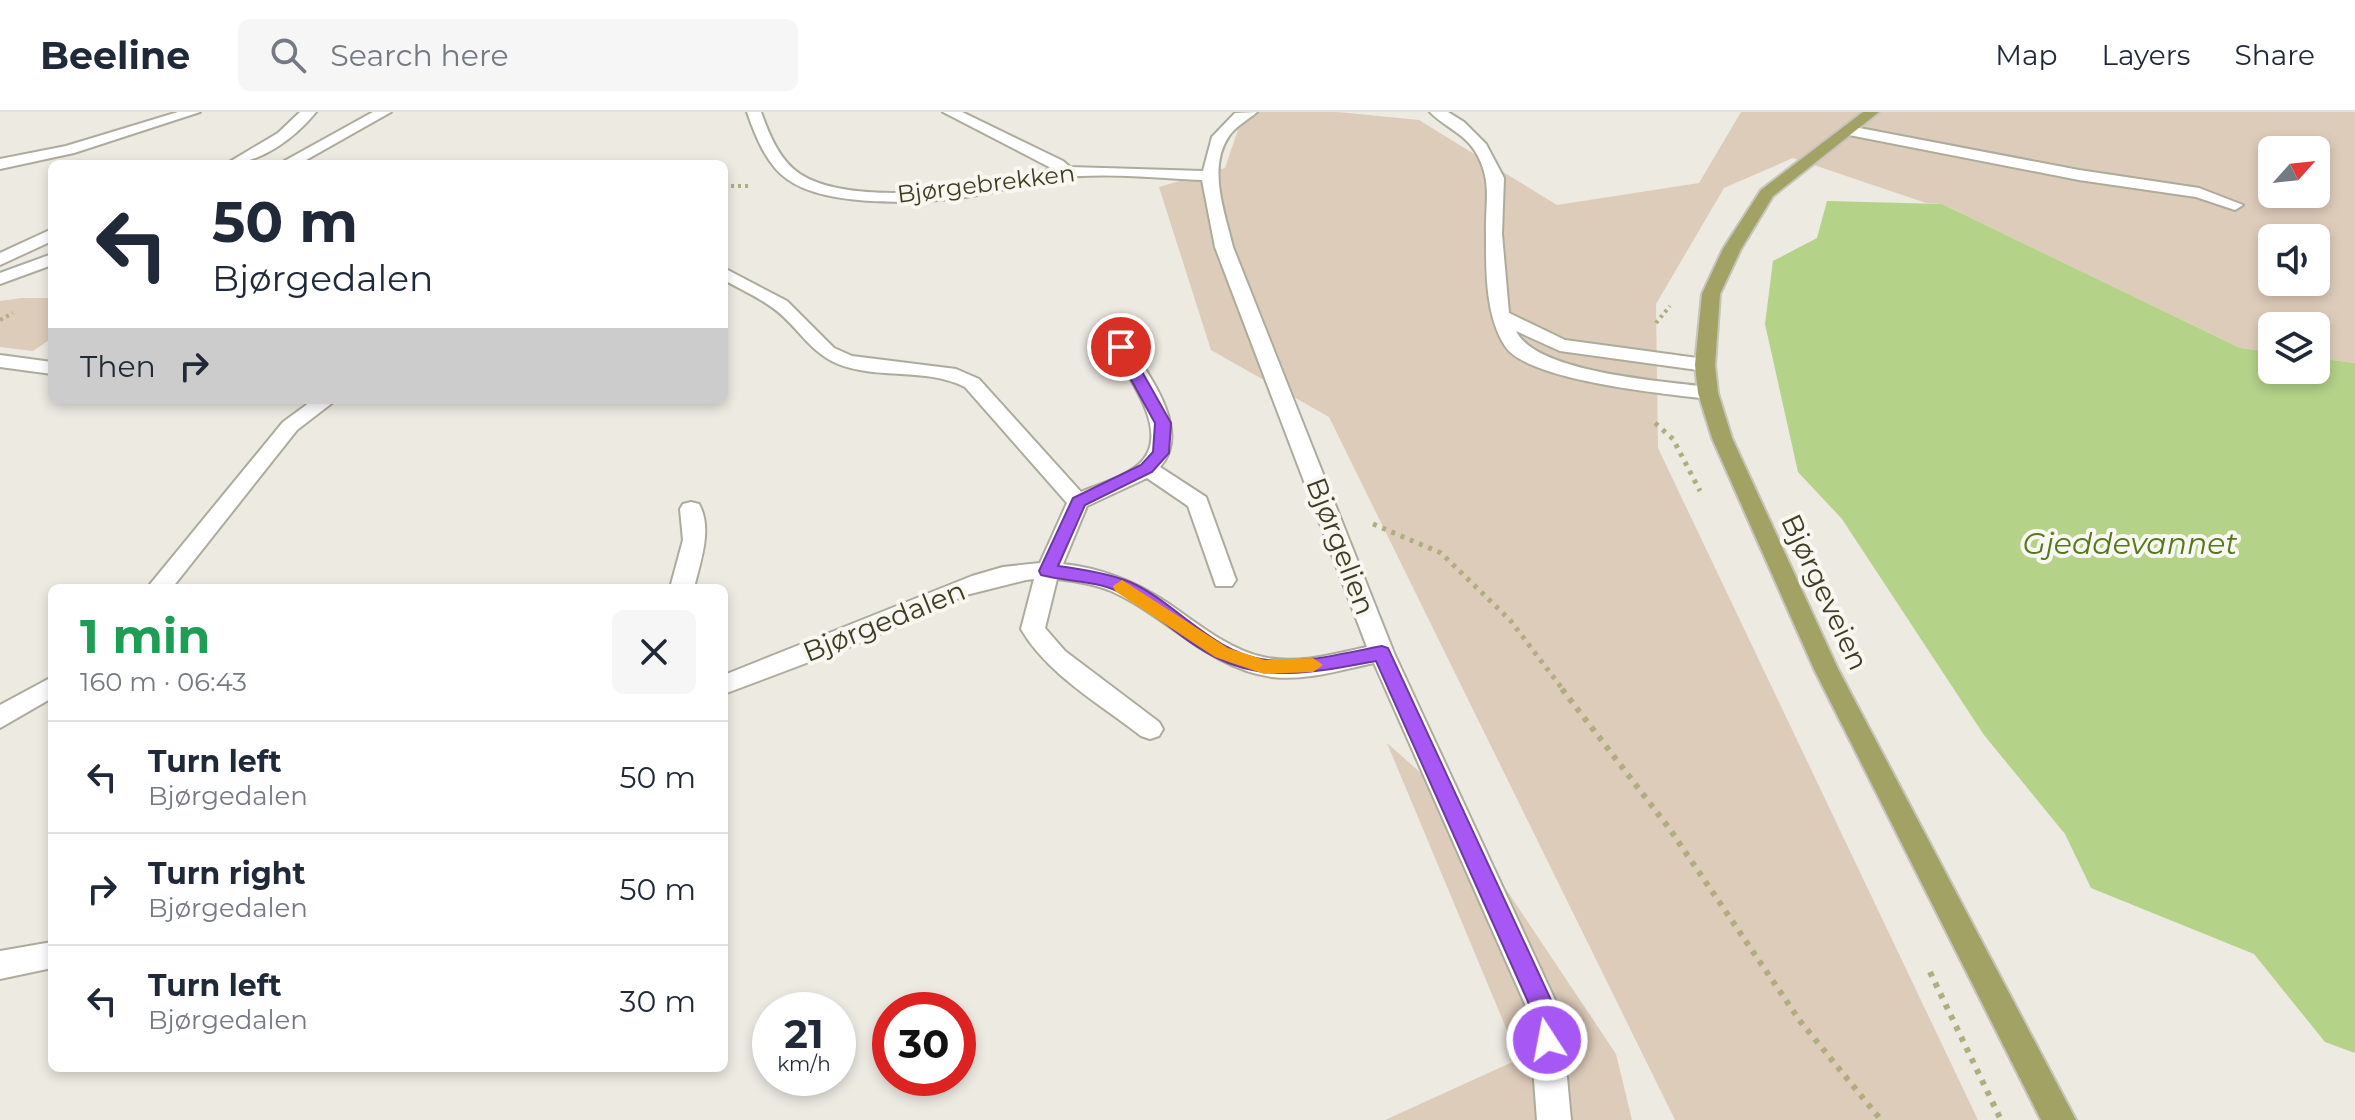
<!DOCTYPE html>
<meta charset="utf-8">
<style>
body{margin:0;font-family:Montserrat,sans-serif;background:#f6f6f7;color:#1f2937;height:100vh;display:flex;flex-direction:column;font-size:30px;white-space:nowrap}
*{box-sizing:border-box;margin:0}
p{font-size:26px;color:#747a83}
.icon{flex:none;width:44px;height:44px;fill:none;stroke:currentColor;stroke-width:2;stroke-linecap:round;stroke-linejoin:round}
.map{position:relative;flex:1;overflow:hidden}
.sheet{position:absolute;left:48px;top:472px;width:680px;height:488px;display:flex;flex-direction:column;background:#fff;border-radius:12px;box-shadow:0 4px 12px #0003}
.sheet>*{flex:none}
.top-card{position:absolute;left:48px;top:48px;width:680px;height:244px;border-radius:12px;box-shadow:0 4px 12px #0003;background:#fff;color:#1f2937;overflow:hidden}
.needle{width:52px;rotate:63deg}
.tools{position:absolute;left:2258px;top:24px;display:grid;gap:16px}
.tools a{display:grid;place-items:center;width:72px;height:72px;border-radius:12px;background:#fff;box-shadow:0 4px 12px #0003;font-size:40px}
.speed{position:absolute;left:752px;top:880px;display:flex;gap:16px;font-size:40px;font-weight:700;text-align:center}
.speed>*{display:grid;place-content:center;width:104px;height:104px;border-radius:50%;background:#fff;box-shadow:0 4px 12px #0003;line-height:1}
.speed small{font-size:20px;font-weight:400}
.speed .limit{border:12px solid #d22;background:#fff;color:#111}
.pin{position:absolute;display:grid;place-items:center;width:68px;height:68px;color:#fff;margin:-34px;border:4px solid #fff;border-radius:50%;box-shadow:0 2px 8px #0007}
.me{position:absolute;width:88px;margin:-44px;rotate:349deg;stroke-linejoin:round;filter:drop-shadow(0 0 6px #0008)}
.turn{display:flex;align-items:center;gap:28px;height:168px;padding:0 32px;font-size:36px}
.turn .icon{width:104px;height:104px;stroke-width:2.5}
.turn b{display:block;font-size:56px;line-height:68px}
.then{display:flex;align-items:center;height:76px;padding:0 32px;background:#0003;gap:16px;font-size:30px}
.round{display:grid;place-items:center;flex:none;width:84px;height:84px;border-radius:12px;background:#f6f6f7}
.head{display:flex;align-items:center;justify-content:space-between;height:136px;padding:0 32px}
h1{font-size:48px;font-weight:700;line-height:60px;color:#1e9e55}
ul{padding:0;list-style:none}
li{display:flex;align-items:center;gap:24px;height:112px;padding:0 32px;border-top:2px solid #e0e1e3}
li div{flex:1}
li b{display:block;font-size:30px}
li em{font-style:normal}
header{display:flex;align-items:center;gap:48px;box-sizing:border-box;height:112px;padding:0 40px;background:#fff;border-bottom:2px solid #e0e1e3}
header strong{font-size:38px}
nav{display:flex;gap:44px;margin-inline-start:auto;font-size:28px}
.search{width:560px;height:72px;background:#f6f6f7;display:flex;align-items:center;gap:20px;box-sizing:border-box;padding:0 28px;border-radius:12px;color:#747a83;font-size:30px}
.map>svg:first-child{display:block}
</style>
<header>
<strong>Beeline</strong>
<div class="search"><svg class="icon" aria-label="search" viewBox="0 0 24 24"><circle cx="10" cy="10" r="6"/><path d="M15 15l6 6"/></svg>Search here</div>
<nav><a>Map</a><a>Layers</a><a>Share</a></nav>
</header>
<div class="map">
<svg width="2355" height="1008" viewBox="0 0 2355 1008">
<rect width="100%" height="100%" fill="#eceae1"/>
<g fill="#deccba" fill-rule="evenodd">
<path d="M1244 0H1338L1419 8 1557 93 1699 71 1741 0H2355V251L2316 246V214H2272V240L2240 236 1942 92 1926 91 1793 46 1724 76 1656 192 1658 336 1978 1008H1675L1329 305 1211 238 1159 75 1225 56ZM2272 38H2316V82H2272ZM2272 126H2316V170H2272Z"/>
<path d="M22 186H52V226L33 239 0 235V189Z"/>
<path d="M1387 631 1439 677 1616 942 1632 1008H1385L1519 947Z"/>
</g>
<path fill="#b4d288" d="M1827 89 1942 92 2240 236 2272 240V258H2316V246L2355 251V941L2325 930 2254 842 2091 776 2065 722 1984 623 1842 407 1798 360 1765 212 1773 149 1817 126Z"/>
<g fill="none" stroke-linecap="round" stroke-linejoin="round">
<defs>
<g id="minor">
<path d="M178 0H200L74 41 0 57V47L66 34Z"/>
<path d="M300 0H316C295 26 260 52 226 52L278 21Z"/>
<path d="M373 0H391L299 52H279Z"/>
<path d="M747 0H761C769 22 779 48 800 62 843 90 938 81 987 72 1009 67 1031 60 1053 57L943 0H962L1063 49 1070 55 1203 59 1212 25 1235 1 1257 0C1248 8 1237 13 1229 24 1207 56 1225 101 1233 135L1394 541 1561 901 1571 1008H1537L1529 901 1374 551C1341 558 1306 569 1272 565 1208 556 1167 504 1111 479 1094 472 1076 469 1057 467L1045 516 1065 539 1159 610 1163 617 1159 624 1150 627 1141 624C1100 592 1047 562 1021 517L1034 467 1026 468 966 483 862 530 724 582V563L972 464 1003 455 1040 451 1067 391 965 275C925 255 878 268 838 252 809 240 797 213 773 196 758 185 740 177 724 168V156L787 189 834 236 852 244 956 257 979 267 1081 380C1100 372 1122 366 1138 353 1174 323 1128 264 1111 235L1121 229 1128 231C1149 263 1192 319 1160 355L1206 385 1236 468 1232 474H1216L1188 394 1147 366 1087 394 1063 452C1101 456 1134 469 1166 490 1196 510 1227 537 1263 545 1297 553 1334 542 1367 535L1215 135 1202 68C1154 66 1104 60 1056 66 1031 69 1008 77 984 82 935 91 829 98 787 67 766 52 755 23 747 0Z"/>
<path d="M1430 0H1448L1464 10 1486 32 1504 66 1502 122 1509 201 1565 228 1705 247 1715 253 1705 259 1560 239 1516 219C1536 261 1664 269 1708 275L1718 281 1715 285 1708 287C1667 282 1527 269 1505 234 1485 203 1486 158 1486 122 1485 90 1493 68 1475 39 1464 21 1443 14 1430 0Z"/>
<path d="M1849 14 2079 58 2199 76 2243 93 2235 98 2196 85 2079 68 1844 22V16Z"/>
<path d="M52 117V129L0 153V141Z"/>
<path d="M52 142V153L0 172V161Z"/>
<path d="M0 243 52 250V262L0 255Z"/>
<path d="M313 288H336L297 318 172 476H147L283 310Z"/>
<path d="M691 390 699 392C713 417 700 450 694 476H670L683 428 680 397 683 392Z"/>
<path d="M52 565V586L0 616V593Z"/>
<path d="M52 830V856L0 867V839Z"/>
</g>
<path id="major" d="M1863 0H1879L1773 84 1741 137 1720 182 1715 253 1718 281 1732 326 1838 557 2076 1008H2041L1814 557 1712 326 1698 281 1695 253 1702 182 1723 137 1761 78Z"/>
</defs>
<use href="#minor" stroke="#adac9c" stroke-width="4"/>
<use href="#major" stroke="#c5c5bc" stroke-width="4"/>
<g stroke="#b0ad81" stroke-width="4" stroke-dasharray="3 4" stroke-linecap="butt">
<path d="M724 74H751"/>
<path d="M0 208 13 201"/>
<path d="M1656 211 1670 194"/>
</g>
<g stroke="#b0ad81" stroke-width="5" stroke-dasharray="4 6" stroke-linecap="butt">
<path d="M1655 311 1673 327 1700 379"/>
<path d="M1373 412 1441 441 1510 508 1564 579"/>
</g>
<g stroke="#b0ad81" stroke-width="6" stroke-dasharray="5 7" stroke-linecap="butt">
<path d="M1562 577 1669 716 1800 909 1881 1008"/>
<path d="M1930 860 2001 1008"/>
</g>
<use href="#minor" fill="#fff" fill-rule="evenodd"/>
<use href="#major" fill="#a2a265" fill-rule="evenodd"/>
</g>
<path fill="#a657f4" stroke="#6c399f" stroke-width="2" d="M1121 231 1128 235 1171 311 1169 341 1152 360 1085 393 1058 454C1082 457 1107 461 1130 470 1177 491 1213 542 1267 548 1305 552 1344 541 1382 534L1388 536 1557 901 1559 928 1556 936 1547 939 1539 936 1533 901 1376 549C1321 559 1267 572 1215 545 1180 528 1153 497 1119 480 1095 468 1067 470 1041 463L1039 459 1073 386 1141 353 1153 340 1155 311 1113 235Z"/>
<path fill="#f59e0b" d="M1122 468 1228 536 1265 548 1313 546 1323 553 1313 560 1264 562 1215 545 1115 479 1113 474Z"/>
<g text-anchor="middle" stroke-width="8" stroke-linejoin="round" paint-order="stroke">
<g font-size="24" fill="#3d3d21" stroke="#f8f7f2">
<text transform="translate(986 72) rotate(-7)" y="8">Bjørgebrekken</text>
</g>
<g font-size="28" fill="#3d3d21" stroke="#f8f7f2">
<text transform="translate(1341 434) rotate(69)" y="10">Bjørgelien</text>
<text transform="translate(1825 480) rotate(65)" y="10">Bjørgeveien</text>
<text transform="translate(884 509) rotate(-22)" y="10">Bjørgedalen</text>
</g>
<g font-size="30" font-style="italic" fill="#527a1a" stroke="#f8f7f2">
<text x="2130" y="442">Gjeddevannet</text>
</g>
</g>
</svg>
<div class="tools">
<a><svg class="needle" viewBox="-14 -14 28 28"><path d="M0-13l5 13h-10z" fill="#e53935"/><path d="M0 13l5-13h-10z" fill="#747a83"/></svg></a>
<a><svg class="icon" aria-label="sound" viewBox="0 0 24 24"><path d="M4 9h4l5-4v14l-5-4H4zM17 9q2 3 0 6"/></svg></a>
<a><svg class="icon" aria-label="layers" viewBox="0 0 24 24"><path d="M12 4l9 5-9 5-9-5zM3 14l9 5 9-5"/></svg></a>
</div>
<div class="speed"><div>21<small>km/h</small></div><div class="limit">30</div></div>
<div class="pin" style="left:1121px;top:235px;background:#d93025"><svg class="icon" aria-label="arrive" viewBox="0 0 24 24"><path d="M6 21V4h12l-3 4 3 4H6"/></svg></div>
<svg class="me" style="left:1547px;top:928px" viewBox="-20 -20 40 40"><circle r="17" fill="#a657f4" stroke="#fff" stroke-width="3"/><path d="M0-11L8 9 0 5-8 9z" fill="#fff"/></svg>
<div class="top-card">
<div class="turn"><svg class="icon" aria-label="left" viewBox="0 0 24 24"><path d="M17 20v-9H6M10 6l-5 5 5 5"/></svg><div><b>50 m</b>Bjørgedalen</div></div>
<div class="then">Then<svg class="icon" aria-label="right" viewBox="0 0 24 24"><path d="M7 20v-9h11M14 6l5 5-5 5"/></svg></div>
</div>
<section class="sheet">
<div class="head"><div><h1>1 min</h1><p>160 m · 06:43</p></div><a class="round"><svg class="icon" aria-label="close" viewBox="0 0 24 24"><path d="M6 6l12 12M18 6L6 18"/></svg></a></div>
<ul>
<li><svg class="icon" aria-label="left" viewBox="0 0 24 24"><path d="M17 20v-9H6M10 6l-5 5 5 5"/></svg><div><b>Turn left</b><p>Bjørgedalen</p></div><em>50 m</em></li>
<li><svg class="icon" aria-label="right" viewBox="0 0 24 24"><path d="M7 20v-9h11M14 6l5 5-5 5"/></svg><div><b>Turn right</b><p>Bjørgedalen</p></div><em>50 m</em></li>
<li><svg class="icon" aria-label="left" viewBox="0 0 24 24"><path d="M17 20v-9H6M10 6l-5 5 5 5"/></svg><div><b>Turn left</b><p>Bjørgedalen</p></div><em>30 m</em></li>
</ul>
</section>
</div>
